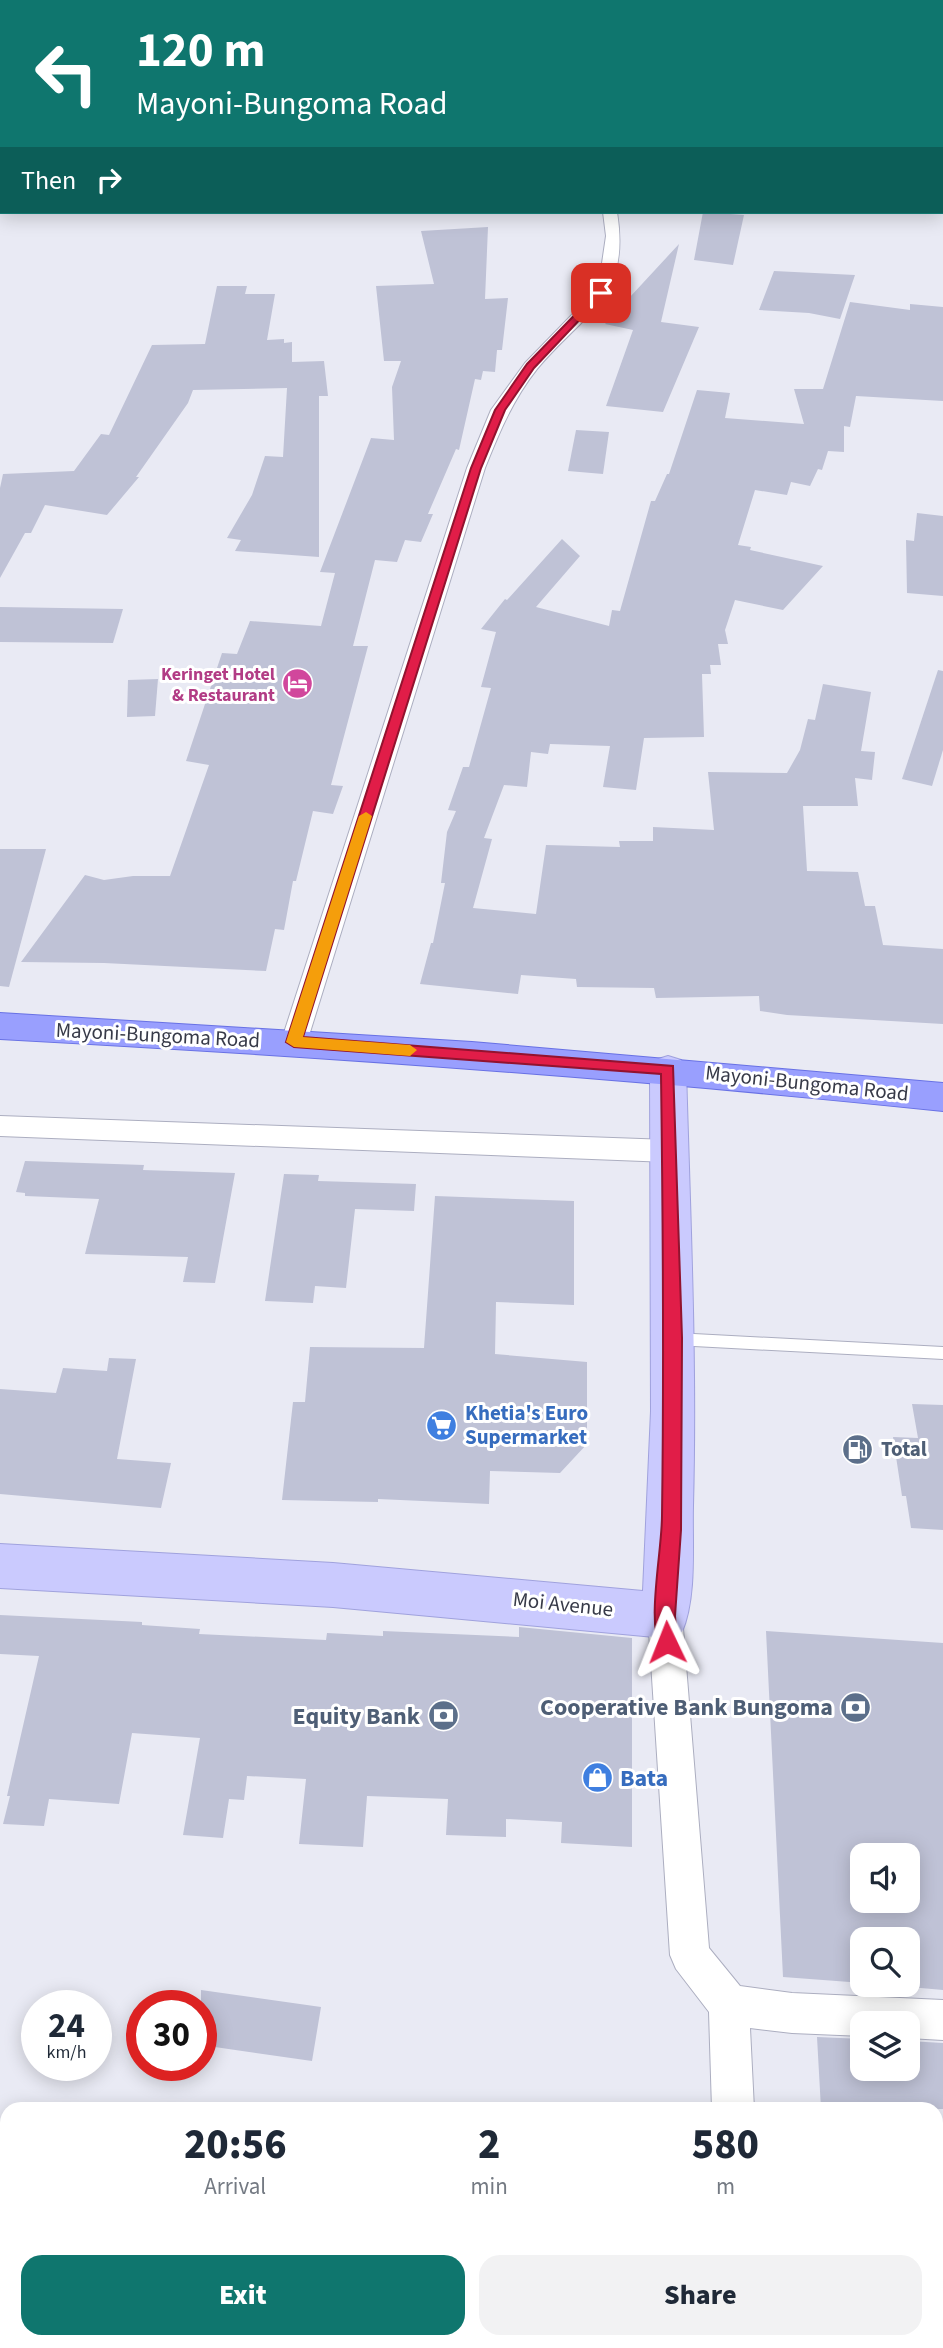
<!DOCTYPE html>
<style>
body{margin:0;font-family:"Source Sans 3",sans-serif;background:#f2f2f3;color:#1f2937;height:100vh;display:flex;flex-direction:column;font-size:26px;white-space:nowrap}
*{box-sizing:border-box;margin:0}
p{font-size:23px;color:#747a83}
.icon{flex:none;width:38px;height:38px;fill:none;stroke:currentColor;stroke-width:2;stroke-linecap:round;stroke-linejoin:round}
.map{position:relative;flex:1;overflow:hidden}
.drawer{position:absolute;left:0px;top:2102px;width:943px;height:247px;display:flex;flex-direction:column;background:#fff;border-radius:21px 21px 0 0;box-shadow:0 4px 18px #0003}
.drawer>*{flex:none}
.top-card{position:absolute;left:0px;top:0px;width:943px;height:214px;box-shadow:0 4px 18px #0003;background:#0f766e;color:#fff;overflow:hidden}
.controls{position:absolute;left:850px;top:1843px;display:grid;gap:14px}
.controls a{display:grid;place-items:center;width:70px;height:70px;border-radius:14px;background:#fff;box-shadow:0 4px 18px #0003;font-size:35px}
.speed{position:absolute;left:21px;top:1990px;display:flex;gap:14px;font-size:35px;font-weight:700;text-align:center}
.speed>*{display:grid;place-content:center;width:91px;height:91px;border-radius:50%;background:#fff;box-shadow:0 4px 18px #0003;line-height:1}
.speed small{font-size:18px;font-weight:400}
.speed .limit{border:10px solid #d22;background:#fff;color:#111}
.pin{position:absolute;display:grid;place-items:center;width:60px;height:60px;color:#fff;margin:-30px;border-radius:14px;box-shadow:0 4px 10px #0006}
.me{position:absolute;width:77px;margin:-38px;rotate:358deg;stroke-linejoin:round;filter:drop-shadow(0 0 5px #0008)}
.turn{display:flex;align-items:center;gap:24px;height:147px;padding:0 21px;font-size:32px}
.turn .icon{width:91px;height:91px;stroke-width:2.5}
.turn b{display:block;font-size:49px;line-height:60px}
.then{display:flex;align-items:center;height:66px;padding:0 21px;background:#0003;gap:14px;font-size:26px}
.eta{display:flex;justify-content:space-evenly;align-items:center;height:119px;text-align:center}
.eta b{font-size:42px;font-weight:800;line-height:49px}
.primary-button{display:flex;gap:14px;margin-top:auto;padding:14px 21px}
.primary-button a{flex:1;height:80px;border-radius:21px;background:#0f766e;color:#fff;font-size:28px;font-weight:800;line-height:80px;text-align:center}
.primary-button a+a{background:#f2f2f3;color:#1f2937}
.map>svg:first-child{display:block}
</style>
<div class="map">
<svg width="943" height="2348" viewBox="0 0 943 2348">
<rect width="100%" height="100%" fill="#e9eaf4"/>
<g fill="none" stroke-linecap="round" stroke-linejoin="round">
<g fill="#f0d6a6" fill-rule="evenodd">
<rect x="0" y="40" width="2" height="16"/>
<rect x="942" y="50" width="1" height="16"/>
</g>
</g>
<g fill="#bfc2d6" fill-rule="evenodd">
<path d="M703 212 744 215 733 265 694 260Z"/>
<path d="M488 227 485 299 508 298 502 350H497L495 372 483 371 481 380 475 379 459 450 456 449 428 514H433L421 542 405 540 397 562 375 560 353 646H368L331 785 343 786 333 814 313 811 296 881H293L284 930 275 929 266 971 104 963 21 962 85 875 104 880 133 876H170L209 765 186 761 222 653 237 654 250 621 321 626 335 573 320 572 371 438 394 440 392 387 401 361H384L376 286 434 284 421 231Z"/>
<path d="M679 244 661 322 699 327 663 412 606 406 633 330 605 324Z"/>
<path d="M774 271 855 275 840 319 809 313 759 310Z"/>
<path d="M217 286H247L245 294H275L267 340 284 339V343L292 342V362L324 361 328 396H319V557L235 551 241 540 227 538 252 495 265 456 283 457 287 388 193 390 188 403 136 477H139L107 515 45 505 31 533H25L0 578V488L3 474 74 471 101 434 109 435 152 345 205 344Z"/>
<path d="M850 302 910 310V304L943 307V401L856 396 850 427 844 426V452L828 451 822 470 818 469 810 486 791 482 787 495 755 490 738 545 751 547 750 550 823 566 783 610 735 600 725 630 728 644H718L721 665H710L711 674H702L704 737 644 738 636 790 603 787 610 746 550 744 548 754 531 752 527 787 504 785 484 838 492 839 473 908 536 914 546 845 620 847 619 841H653V827L714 830 708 772 787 773 800 750 808 719 815 720 823 684 871 692 861 751 875 752 872 780 855 778 858 806H803L807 871 858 872 865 906H875L883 945 943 949V1024L787 1015 760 1011 759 996 656 998 654 988 577 987 576 979 521 975 518 994 420 984 431 943H433L445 883H441L447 832 456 811 448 810 463 767H469L491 688 481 687 496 632 481 629 505 599 507 600 562 539 580 556 536 607 609 626 612 610 620 611 651 501H655L667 474H669L697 390 730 393 725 418 804 424 794 389H823Z"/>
<path d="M576 430 609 432 603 474 568 471Z"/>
<path d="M917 513 943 516V596L907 593 906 540 914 541Z"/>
<path d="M0 607 123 609 113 643 0 642Z"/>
<path d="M938 670 943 671V750L932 786 902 779Z"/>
<path d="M158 679 155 716 127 717 128 680Z"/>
<path d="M0 849H46L9 987 0 986Z"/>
<path d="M25 1161 144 1165 143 1170 235 1173 215 1283 183 1282 188 1257 85 1254 99 1199 25 1196V1193L16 1192Z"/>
<path d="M284 1174 319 1175 318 1181 416 1184 414 1211 355 1209 346 1288 315 1286 313 1303 265 1301Z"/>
<path d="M435 1196 574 1201V1305L496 1302 495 1354 587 1362V1444L560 1473 490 1471 489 1504 378 1499V1502L282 1500 293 1402H305L310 1347 424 1348Z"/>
<path d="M109 1358 136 1359 117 1459 171 1463 161 1508 0 1494V1389L56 1393 63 1368 107 1371Z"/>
<path d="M912 1404 943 1405V1530L911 1528 906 1496H902L893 1437 918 1438Z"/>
<path d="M0 1615 142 1622V1625L200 1629 199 1634 326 1640 327 1633 383 1636V1631L519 1637V1627L632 1638V1847L561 1843 562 1822 506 1819V1837L446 1835 448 1799 367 1796 363 1847 299 1844 306 1779 247 1776 244 1800 229 1799 223 1838 183 1835 200 1738 132 1733 119 1804 49 1799 44 1826 3 1824 10 1796H7L39 1656 0 1654Z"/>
<path d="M766 1631 943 1643V1990L876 1984H908V1939H863V1983L783 1977ZM863 1855H908V1900H863Z"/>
<path d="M201 1990 321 2007 312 2061 201 2045Z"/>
<path d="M817 2037 863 2039V2068H908V2041L943 2043V2109H821Z"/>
</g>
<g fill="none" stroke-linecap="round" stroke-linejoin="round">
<defs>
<path id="lane" d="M675 1333 943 1347V1359L675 1345 670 1344 667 1339 670 1334Z"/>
<g id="street">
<path d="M358 0H385L386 2H360Z"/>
<path d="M936 0H943V5L942 2H935Z"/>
<path d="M603 212H617C631 300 585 311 537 369 513 399 499 433 485 468L307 1042 303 1049 294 1051 285 1049 281 1042 467 468 491 410 525 363 594 292 601 270 606 236Z"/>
<path d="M0 1116 669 1140 679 1143 683 1151 679 1159 669 1162 0 1136Z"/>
<path d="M665 1600 677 1604 682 1616 709 1948 740 1986 792 1993 943 2000V2040L908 2038V2023H863V2036L792 2033 750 2028 754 2109H712L709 2012 676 1969 670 1955 648 1616 653 1604Z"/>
<rect x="713" y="2342" width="44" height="6"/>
</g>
<path id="secondary" d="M668 1056 681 1060 686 1069C690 1214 697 1360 693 1506 692 1544 697 1597 682 1632L665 1638 333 1607 0 1588V1544L333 1563 643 1591 651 1411 650 1069 655 1060Z"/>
<path id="primary" d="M0 1013 472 1042 943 1083V1111C629 1078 315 1056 0 1039Z"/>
</defs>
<use href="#lane" stroke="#acaec0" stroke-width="2"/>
<use href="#street" stroke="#acaec0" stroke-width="2"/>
<use href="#secondary" stroke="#a0a2dd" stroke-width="2"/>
<use href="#primary" stroke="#6871e4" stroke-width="2"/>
<use href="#lane" fill="#fff" fill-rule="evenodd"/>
<use href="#street" fill="#fff" fill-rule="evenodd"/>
<use href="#secondary" fill="#cacafe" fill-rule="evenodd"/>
<use href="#primary" fill="#999ffe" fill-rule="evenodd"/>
</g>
<path fill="#e11d48" stroke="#92132f" stroke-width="2" d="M598 291 605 293 534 368 505 410 481 468 303 1037 673 1066 682 1338 681 1530 675 1616 677 1642 674 1649 667 1651 660 1649C647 1619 662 1551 662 1516 664 1369 663 1222 661 1074L294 1047 286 1042 471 468 495 410 527 364Z"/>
<path fill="#f59e0b" d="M366 812 372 816 303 1037 410 1045 417 1050 410 1056 294 1047 286 1042 359 816Z"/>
<defs>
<symbol id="hotel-disc" viewBox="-11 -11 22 22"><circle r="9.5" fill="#d1479c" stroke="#fff"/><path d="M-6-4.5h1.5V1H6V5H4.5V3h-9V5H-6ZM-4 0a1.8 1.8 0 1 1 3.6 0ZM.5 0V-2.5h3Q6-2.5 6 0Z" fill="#fff"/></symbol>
<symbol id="supermarket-disc" viewBox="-11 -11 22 22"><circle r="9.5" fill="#3f7fe0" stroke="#fff"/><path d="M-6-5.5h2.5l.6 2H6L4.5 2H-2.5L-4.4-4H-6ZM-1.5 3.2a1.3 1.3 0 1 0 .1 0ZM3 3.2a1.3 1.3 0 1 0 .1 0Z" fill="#fff"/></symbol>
<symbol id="fuel-disc" viewBox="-11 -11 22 22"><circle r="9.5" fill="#5c6f8a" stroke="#fff"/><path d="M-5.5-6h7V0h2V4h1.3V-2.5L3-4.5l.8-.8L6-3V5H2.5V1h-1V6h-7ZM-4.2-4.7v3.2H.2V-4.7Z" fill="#fff"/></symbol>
<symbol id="bank-disc" viewBox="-11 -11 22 22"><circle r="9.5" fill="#5c6f8a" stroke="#fff"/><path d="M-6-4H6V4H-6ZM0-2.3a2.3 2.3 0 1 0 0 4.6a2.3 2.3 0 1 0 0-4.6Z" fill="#fff"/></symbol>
<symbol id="shop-disc" viewBox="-11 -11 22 22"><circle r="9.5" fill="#3f7fe0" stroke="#fff"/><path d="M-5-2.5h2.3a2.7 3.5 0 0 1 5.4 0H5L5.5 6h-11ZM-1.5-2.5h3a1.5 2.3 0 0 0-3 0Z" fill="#fff"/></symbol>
</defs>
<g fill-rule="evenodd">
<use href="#hotel-disc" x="280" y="666" width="35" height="35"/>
<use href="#supermarket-disc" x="424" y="1408" width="35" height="35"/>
<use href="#fuel-disc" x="840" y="1432" width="35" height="35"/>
<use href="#bank-disc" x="838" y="1690" width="35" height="35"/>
<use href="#bank-disc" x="426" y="1698" width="35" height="35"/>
<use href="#shop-disc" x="580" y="1760" width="35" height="35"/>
</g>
<g text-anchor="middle" stroke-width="6" stroke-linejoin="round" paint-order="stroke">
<g font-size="18" font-weight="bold" fill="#b23c85" stroke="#fff" text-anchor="end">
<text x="275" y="680">Keringet Hotel<tspan x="275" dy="21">&amp; Restaurant</tspan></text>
</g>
<g font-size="21" fill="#373a48" stroke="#fff">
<text transform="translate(158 1035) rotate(3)" y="7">Mayoni-Bungoma Road</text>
<text transform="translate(807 1083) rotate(6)" y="7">Mayoni-Bungoma Road</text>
<text transform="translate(563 1604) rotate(6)" y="7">Moi Avenue</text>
</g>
<g font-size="21" font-weight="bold" fill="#366cbe" stroke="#fff" text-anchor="start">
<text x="465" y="1420">Khetia's Euro<tspan x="465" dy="24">Supermarket</tspan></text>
</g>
<g font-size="21" font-weight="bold" fill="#4e5e75" stroke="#fff" text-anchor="start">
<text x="881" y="1456">Total</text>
</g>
<g font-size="24" font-weight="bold" fill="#4e5e75" stroke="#fff" text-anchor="end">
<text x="833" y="1715">Cooperative Bank Bungoma</text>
<text x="420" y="1724">Equity Bank</text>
</g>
<g font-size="24" font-weight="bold" fill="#366cbe" stroke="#fff" text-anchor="start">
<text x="620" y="1786">Bata</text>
</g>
</g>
</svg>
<div class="controls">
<a><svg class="icon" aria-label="sound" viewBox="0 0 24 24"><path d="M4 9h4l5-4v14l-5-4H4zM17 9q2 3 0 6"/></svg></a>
<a><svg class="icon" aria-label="search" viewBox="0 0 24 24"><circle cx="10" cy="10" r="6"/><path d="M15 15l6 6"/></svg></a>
<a><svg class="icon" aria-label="layers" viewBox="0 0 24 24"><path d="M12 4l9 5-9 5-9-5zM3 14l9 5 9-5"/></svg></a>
</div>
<div class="speed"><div>24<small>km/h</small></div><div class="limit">30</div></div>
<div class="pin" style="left:601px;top:293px;background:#d93025"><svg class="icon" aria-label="arrive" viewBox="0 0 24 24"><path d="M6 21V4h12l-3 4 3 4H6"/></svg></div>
<svg class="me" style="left:667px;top:1642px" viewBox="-20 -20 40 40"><path d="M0-17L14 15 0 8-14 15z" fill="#e11d48" stroke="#fff" stroke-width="4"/></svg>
<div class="top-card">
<div class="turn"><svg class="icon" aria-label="left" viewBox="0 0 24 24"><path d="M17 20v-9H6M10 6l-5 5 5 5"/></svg><div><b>120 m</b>Mayoni-Bungoma Road</div></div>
<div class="then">Then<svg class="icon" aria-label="right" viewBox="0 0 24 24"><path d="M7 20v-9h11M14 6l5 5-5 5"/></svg></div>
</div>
<section class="drawer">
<div class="eta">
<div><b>20:56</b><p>Arrival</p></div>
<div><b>2</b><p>min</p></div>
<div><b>580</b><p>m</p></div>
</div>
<div class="primary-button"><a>Exit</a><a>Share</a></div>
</section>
</div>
